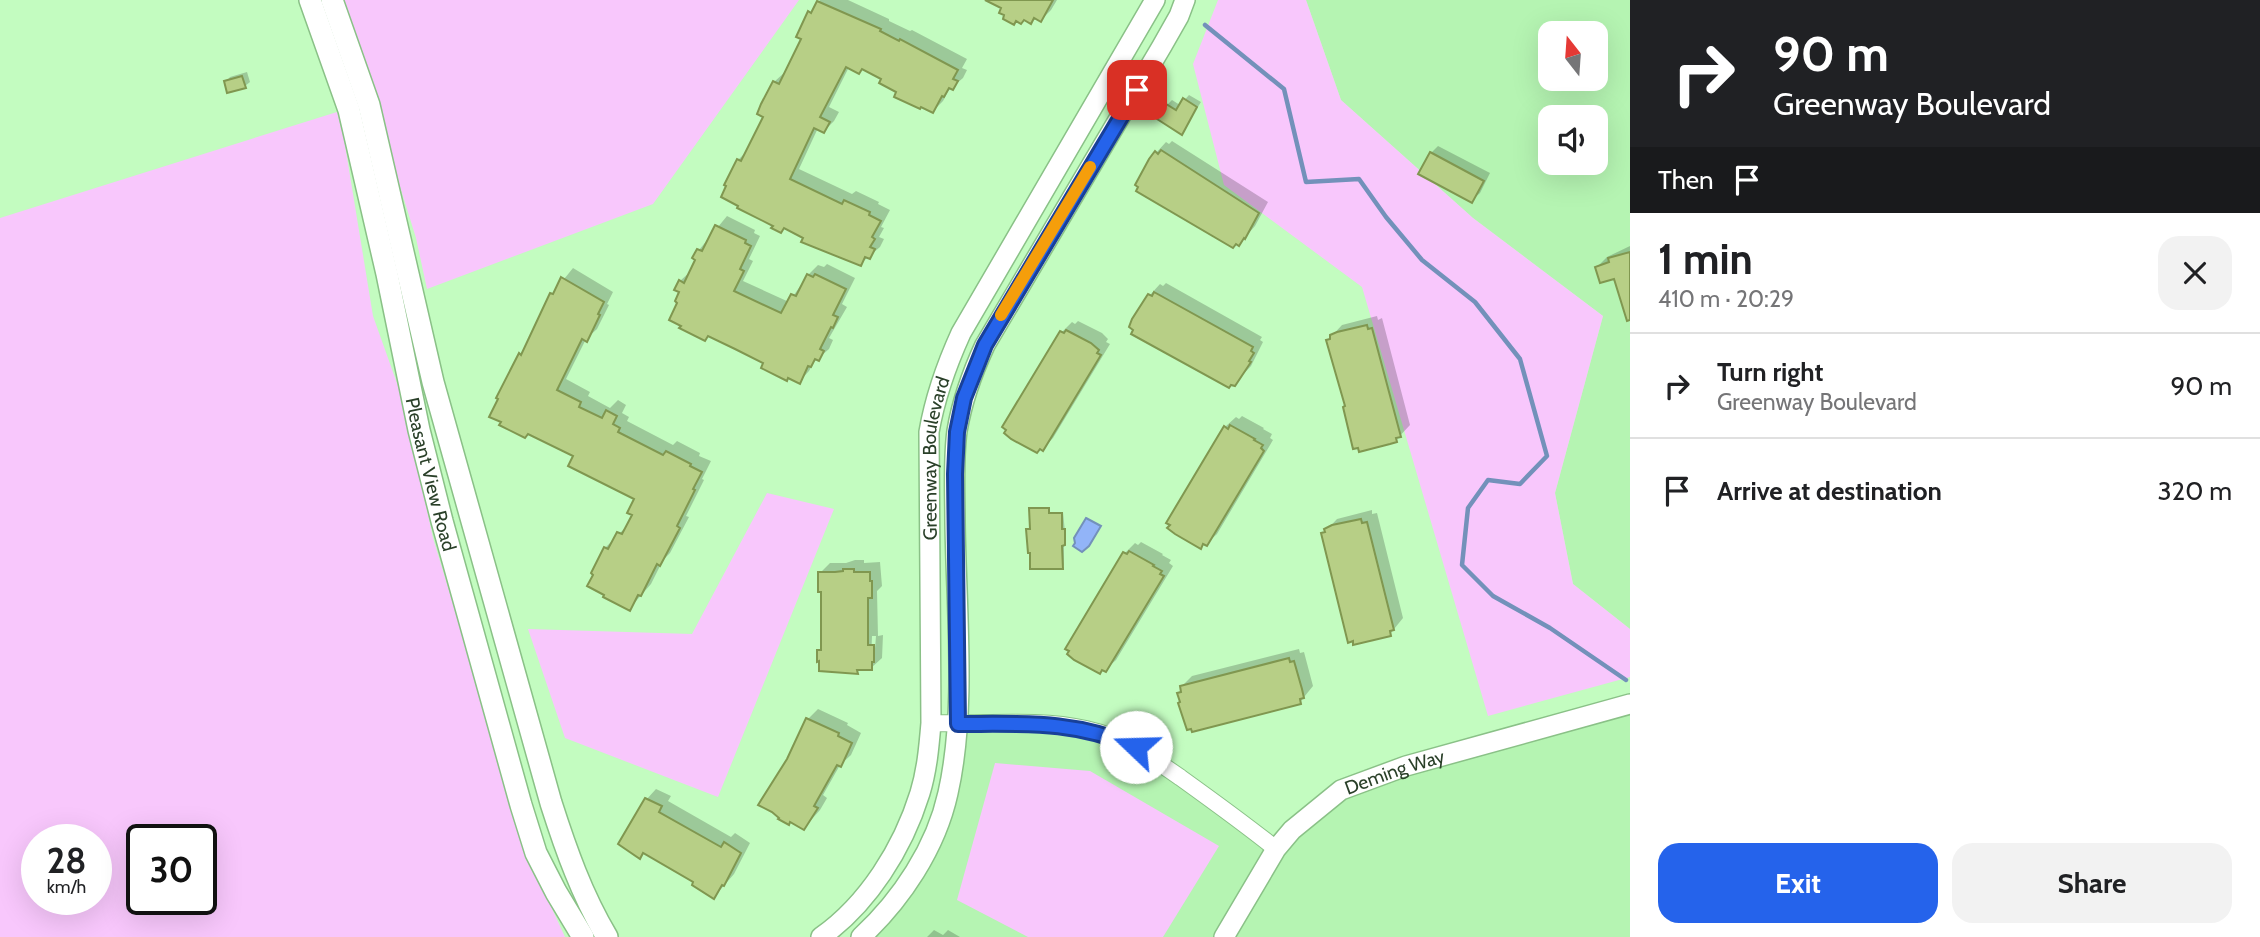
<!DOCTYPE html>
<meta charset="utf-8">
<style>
body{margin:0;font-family:Cabin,sans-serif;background:#f2f2f2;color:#202124;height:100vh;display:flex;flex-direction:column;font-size:26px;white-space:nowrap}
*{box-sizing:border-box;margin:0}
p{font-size:23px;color:#757577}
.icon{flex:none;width:38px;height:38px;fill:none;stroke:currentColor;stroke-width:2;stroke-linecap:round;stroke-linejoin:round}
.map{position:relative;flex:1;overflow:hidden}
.sheet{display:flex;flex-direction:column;background:#fff;width:630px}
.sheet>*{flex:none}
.banner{background:#202124;color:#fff;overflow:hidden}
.needle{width:46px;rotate:343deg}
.buttons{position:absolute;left:1538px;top:21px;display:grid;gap:14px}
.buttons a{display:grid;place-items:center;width:70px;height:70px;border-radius:14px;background:#fff;box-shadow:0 7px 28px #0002;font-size:35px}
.speed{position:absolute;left:21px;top:824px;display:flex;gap:14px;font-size:35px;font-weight:700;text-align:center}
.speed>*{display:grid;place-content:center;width:91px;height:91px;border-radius:50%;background:#fff;box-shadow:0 7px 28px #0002;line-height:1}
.speed small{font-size:18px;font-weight:400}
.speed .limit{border:4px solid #111;border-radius:10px;background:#fff;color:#111}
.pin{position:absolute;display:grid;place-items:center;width:60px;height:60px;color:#fff;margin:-30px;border-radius:14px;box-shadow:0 4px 10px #0006}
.me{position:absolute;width:77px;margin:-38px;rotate:291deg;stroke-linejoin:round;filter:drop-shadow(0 0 5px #0008)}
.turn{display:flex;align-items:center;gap:24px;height:147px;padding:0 28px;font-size:32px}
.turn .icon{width:91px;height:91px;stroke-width:2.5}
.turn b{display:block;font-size:49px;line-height:60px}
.then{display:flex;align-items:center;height:66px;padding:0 28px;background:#0003;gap:14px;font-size:26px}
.round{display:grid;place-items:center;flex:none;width:74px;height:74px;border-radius:21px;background:#f2f2f2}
.headline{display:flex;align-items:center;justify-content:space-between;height:119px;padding:0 28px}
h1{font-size:42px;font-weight:800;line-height:52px}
.cta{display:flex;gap:14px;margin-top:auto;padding:14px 28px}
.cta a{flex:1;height:80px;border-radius:21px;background:#2563eb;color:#fff;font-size:28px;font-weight:800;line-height:80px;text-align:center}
.cta a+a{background:#f2f2f2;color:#202124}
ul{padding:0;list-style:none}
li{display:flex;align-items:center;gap:21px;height:105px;padding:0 28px;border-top:2px solid #e0e0e0}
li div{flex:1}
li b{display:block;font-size:26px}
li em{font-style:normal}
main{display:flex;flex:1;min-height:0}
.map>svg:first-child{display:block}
</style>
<main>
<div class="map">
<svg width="1630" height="937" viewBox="0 0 1630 937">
<rect width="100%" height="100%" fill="#c3fcc0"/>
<g fill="#b5f4b2" fill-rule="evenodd">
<path d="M1306 0H1630V629L1573 584 1555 493 1603 316 1473 218 1341 100ZM1550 33H1596V79H1550ZM1550 117H1596V163H1550Z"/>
<path d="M1630 704V937H861L918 867 958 724H1013L1114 738 1275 848 1341 790Z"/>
</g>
<g fill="#f8c7fc" fill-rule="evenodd">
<path d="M342 0H799L653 204 427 289 416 238Z"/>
<path d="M1218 0H1306L1341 100 1473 218 1603 316 1555 493 1573 584 1630 629V677L1488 716 1362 287 1224 185 1193 64Z"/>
<path d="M337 112 344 139 373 316 404 403 433 538 532 865 565 937H0V218ZM37 840H96V900H37ZM142 840H201V900H142Z"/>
<path d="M767 493 834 509 718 797 565 738 528 629 692 634Z"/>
<path d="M995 763 1090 771 1219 846 1163 937H1028L957 900Z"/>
</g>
<path fill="#92b4f8" stroke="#7391ba" stroke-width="2" d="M1086 518 1101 526 1089 546 1082 552 1073 546 1075 543 1074 538Z"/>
<g fill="#0003" fill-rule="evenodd">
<path d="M820 0H848L889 19V21L910 31 912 30 967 59 962 68 967 70 963 78 949 90 943 101 933 111 899 91 883 78 863 68 849 67 829 107 839 112 834 121 824 131 818 128 799 169 852 194 856 191 879 202 878 204 890 210 881 227 884 228 879 237 884 239 880 247 860 264 785 227 775 225 738 160 749 149 766 116 774 82 785 72 786 73 803 39 810 13Z"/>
<path d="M992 0H1057L1051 10 1041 20 1035 17 1031 22Z"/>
<path d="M247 72 250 82 245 86 226 82 230 77Z"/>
<path d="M1189 95 1201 102 1182 132 1165 107 1172 100 1180 105Z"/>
<path d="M1172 141 1268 202 1255 226 1239 244 1156 153 1166 142 1169 144Z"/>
<path d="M1438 146 1490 173 1480 193 1472 200 1431 153Z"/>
<path d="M727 216 755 230 754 233 760 236 749 259 753 261 743 281 789 302 808 275 818 265 824 267 827 264 855 278 842 304 847 307 829 338 833 340 829 349 814 362 809 371 799 382 766 362 681 291 680 281 691 271 699 250Z"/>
<path d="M1630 246V309L1616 276 1597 267 1607 257Z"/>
<path d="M573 268 613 292 607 304 609 305 597 329 586 339 566 379 590 392 588 396 610 408 618 400 626 405 622 413 629 417 627 421 673 445 677 441 700 453 699 456 711 461 702 479 704 480 686 516 689 517 670 553 663 560 651 584 629 609 605 548 630 523 637 499 520 355 526 349 552 294Z"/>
<path d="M1166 283 1262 337 1260 340 1263 342 1251 366 1234 384 1150 295 1160 284 1163 286Z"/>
<path d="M1377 316 1378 320 1382 318 1410 425 1396 440 1347 406 1328 340 1342 325Z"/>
<path d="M1078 321 1102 333 1108 339 1106 342 1110 344 1053 438 1042 449 1062 332 1072 322 1075 324Z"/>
<path d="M1242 416 1264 428 1263 429 1272 434 1270 438 1273 440 1217 534 1206 544 1225 427 1236 417 1239 419Z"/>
<path d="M1033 507H1050V512H1063L1066 542 1064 545V565L1062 567 1027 530 1031 528V509Z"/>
<path d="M1372 510V514L1377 513 1403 618 1390 634 1323 534 1337 519Z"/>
<path d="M1141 542 1163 554 1162 555 1171 560 1169 563 1173 566 1116 660 1105 670 1125 553 1135 543 1138 545Z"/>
<path d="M855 560H864V563L880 562 882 586 877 591 878 636 883 635 882 658 871 668H860L857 672 819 651 823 647 822 590 820 573 830 563H846ZM872 636H876L874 661H871Z"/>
<path d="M1299 649 1300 653 1304 652 1313 686 1300 702 1179 694 1183 690 1181 687 1192 676Z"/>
<path d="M818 709 848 723 847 725 861 733 851 755 840 765 823 795 827 798 820 810 804 828 789 759 808 719Z"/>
<path d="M656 789 671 796 668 801 731 837 735 833 750 843 734 874 714 897 696 882 645 852 640 857 646 800Z"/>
<path d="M934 930 943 935 948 930 960 937H927Z"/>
</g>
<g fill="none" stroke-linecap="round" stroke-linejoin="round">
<path stroke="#7391ba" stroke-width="4.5" d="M1205 25 1284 89 1306 182 1359 179 1386 217 1422 260 1475 302 1520 359 1547 456 1520 484 1488 480 1468 508 1462 565 1493 596 1550 628 1626 680"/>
</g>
<g fill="#b7cf86" stroke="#809750" stroke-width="2">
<path d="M985 0H1053L1041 22 1034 18 1031 24 1024 20 1021 24 1016 21 1014 25 1003 19 1004 15 999 13 1001 8Z"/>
<path d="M817 1 881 29 880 31 899 41 900 39 958 70 953 79 958 81 953 90 949 88 944 97 942 96 933 113 921 107 920 109 894 97 896 92 879 83 881 79 862 69 859 74 846 67 820 117 830 122 824 133 814 128 790 179 842 204 844 200 870 212 869 215 881 221 872 237 875 239 870 247 875 249 870 259 865 257 861 266 801 242 803 238 784 228 781 233 771 228 773 226 737 208 738 206 721 197 726 186 724 185 737 159 741 161 763 117 757 114 761 104 773 81 779 84 801 39 796 37 808 11 811 13Z"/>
<path d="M242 76 246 88 227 93 224 81Z"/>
<path d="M1183 98 1197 107 1182 135 1157 119 1164 106 1166 104 1176 110Z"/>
<path d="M1161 150 1259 213 1245 239 1244 238 1239 246 1236 244 1233 248 1136 191 1138 187 1135 185 1149 159 1155 151 1158 154Z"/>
<path d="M1430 152 1484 181 1472 203 1418 174Z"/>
<path d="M715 225 746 240 745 243 751 246 740 269 744 271 734 291 781 313 791 294 796 296 807 274 813 277 815 274 846 289 833 315 838 317 833 328 831 327 820 349 824 351 819 361 815 359 811 367 808 366 800 384 788 378 787 381 761 368 763 363 735 349 708 336 705 341 679 328 681 326 669 320 677 303 675 301 679 292 674 290 679 280 684 283 695 260 692 258 697 249 702 251Z"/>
<path d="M1630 252V320L1627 321 1614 279 1600 283 1595 267 1609 262 1608 258Z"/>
<path d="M561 277 604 302 598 314 600 315 587 342 582 339 557 390 581 402 579 407 602 418 606 410 617 416 613 424 620 428 618 432 663 455 666 451 691 464 690 466 702 472 693 489 695 490 677 526 680 528 660 566 657 564 641 596 638 595 630 611 603 597 604 595 587 586 593 575 591 573 604 547 608 549 617 532 622 534 632 515 627 513 634 499 568 466 573 456 528 434 525 438 499 425 501 422 489 417 498 399 496 398 519 353 521 355 550 293 553 294Z"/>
<path d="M1154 292 1253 347 1251 351 1254 353 1249 361 1251 362 1235 386 1231 385 1229 388 1131 334 1133 330 1129 327 1132 319 1148 294 1152 296Z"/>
<path d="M1367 325 1368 329 1372 328 1401 437 1396 438 1397 442 1390 444 1359 452 1358 448 1353 449 1343 407 1345 406 1326 340 1330 339V335L1337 332Z"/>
<path d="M1066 330 1091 343 1099 350 1097 353 1101 355 1043 451 1040 449 1037 453 1011 439 1004 433 1006 430 1002 427 1060 331 1064 333Z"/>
<path d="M1230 425 1255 439 1254 440 1263 445 1261 448 1264 451 1207 546 1203 544 1201 549 1175 534 1167 528 1170 525 1166 523 1224 426 1228 429Z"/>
<path d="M1029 508H1049V513H1062V529H1065V545L1062 546 1063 569H1030V553H1028L1026 529H1030Z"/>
<path d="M1361 519 1362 523 1367 522 1394 630 1390 631 1391 636 1353 645V641L1348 643 1321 533 1325 532 1324 529 1332 525Z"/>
<path d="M1129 551 1154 565 1153 566 1162 571 1160 574 1164 576 1106 672 1102 670 1100 674 1074 660 1067 654 1069 651 1065 649 1123 552 1127 554Z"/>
<path d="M843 569H854V572H870V581H872V598H868V645H874V662H872V670H857L858 674 819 671V661L817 662V650H821V592H818V572H835L843 571Z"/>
<path d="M1289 658 1290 662 1294 661 1302 689 1304 698 1300 699 1301 704 1192 732 1191 729 1187 730 1178 703 1180 702 1177 693 1181 692 1180 686Z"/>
<path d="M806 718 839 733 838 736 852 743 841 767 837 765 823 790 814 806 818 808 804 830 790 822 789 825 778 819 779 818 772 812 758 805 787 759Z"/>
<path d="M645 798 662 806 659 812 721 847 724 842 741 853 724 886 722 885 714 899 692 885 693 882 643 853 640 859 618 844Z"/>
</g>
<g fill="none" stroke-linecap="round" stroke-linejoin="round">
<defs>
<path id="minor" d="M931 723C982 725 1036 718 1086 729 1123 737 1151 757 1181 778 1213 801 1245 824 1276 849"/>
<g id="tertiary">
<path id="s1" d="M821 937C868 904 903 848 920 793 927 770 929 747 931 723L929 432C935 397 946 366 961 333L1155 0"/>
<path d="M861 937C901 900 936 848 948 793 967 709 956 608 955 522 955 492 953 460 957 431 962 401 972 373 985 345L1162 46 1179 16 1185 0"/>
<path id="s2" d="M1224 937 1276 849 1292 830 1341 790 1406 766 1630 704"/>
</g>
<g id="secondary">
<path id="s3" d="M310 0 349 110 387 274 419 430 442 521 521 805 536 853 556 892 583 937"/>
<path d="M332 0 369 105 433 382 551 803C566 850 582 895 607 937"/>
</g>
</defs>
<use href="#minor" stroke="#8ac187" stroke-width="18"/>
<use href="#tertiary" stroke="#8ac187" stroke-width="22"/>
<use href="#secondary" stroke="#8ac187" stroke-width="24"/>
<use href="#minor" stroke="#fff" stroke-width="16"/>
<use href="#tertiary" stroke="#fff" stroke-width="19"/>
<use href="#secondary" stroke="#fff" stroke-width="21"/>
</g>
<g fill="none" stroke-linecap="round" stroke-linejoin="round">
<defs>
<path id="route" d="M1136 747C1074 720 1024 724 958 724L955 474 957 432 964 398 985 345 1137 90"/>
</defs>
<use href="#route" stroke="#184099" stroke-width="18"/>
<use href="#route" stroke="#2563eb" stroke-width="12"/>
<path stroke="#f59e0b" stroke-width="12" d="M1001 315 1090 167"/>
</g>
<g text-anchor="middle" stroke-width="7" stroke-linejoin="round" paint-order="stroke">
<g font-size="19" fill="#2a4029" stroke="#fff">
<text dy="7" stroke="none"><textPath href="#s1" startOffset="514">Greenway Boulevard</textPath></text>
<text dy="7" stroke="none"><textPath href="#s3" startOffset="490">Pleasant View Road</textPath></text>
<text dy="7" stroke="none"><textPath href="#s2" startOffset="247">Deming Way</textPath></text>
</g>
</g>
</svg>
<div class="buttons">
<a><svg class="needle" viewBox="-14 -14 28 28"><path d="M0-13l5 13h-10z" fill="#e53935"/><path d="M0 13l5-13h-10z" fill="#757577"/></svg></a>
<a><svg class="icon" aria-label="sound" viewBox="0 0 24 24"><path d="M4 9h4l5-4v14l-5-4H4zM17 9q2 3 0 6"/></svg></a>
</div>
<div class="speed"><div>28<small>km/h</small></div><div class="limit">30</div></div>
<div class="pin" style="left:1137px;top:90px;background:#d93025"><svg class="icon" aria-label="arrive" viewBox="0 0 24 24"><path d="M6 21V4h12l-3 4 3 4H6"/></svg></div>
<svg class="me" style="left:1136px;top:747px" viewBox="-20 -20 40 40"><circle r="19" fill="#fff"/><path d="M0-13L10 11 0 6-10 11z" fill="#2563eb"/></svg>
</div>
<section class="sheet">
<div class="banner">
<div class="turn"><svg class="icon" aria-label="right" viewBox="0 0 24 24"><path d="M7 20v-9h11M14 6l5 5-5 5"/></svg><div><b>90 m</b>Greenway Boulevard</div></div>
<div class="then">Then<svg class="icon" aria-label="arrive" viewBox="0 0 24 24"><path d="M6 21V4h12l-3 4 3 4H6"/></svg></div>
</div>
<div class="headline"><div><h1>1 min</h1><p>410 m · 20:29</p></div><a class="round"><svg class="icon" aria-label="close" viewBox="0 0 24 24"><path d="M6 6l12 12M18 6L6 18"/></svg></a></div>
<ul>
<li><svg class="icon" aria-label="right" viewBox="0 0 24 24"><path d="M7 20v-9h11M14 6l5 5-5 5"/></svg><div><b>Turn right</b><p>Greenway Boulevard</p></div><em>90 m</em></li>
<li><svg class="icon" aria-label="arrive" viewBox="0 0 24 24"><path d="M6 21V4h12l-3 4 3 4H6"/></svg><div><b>Arrive at destination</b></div><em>320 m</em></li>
</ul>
<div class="cta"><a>Exit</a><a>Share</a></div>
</section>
</main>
